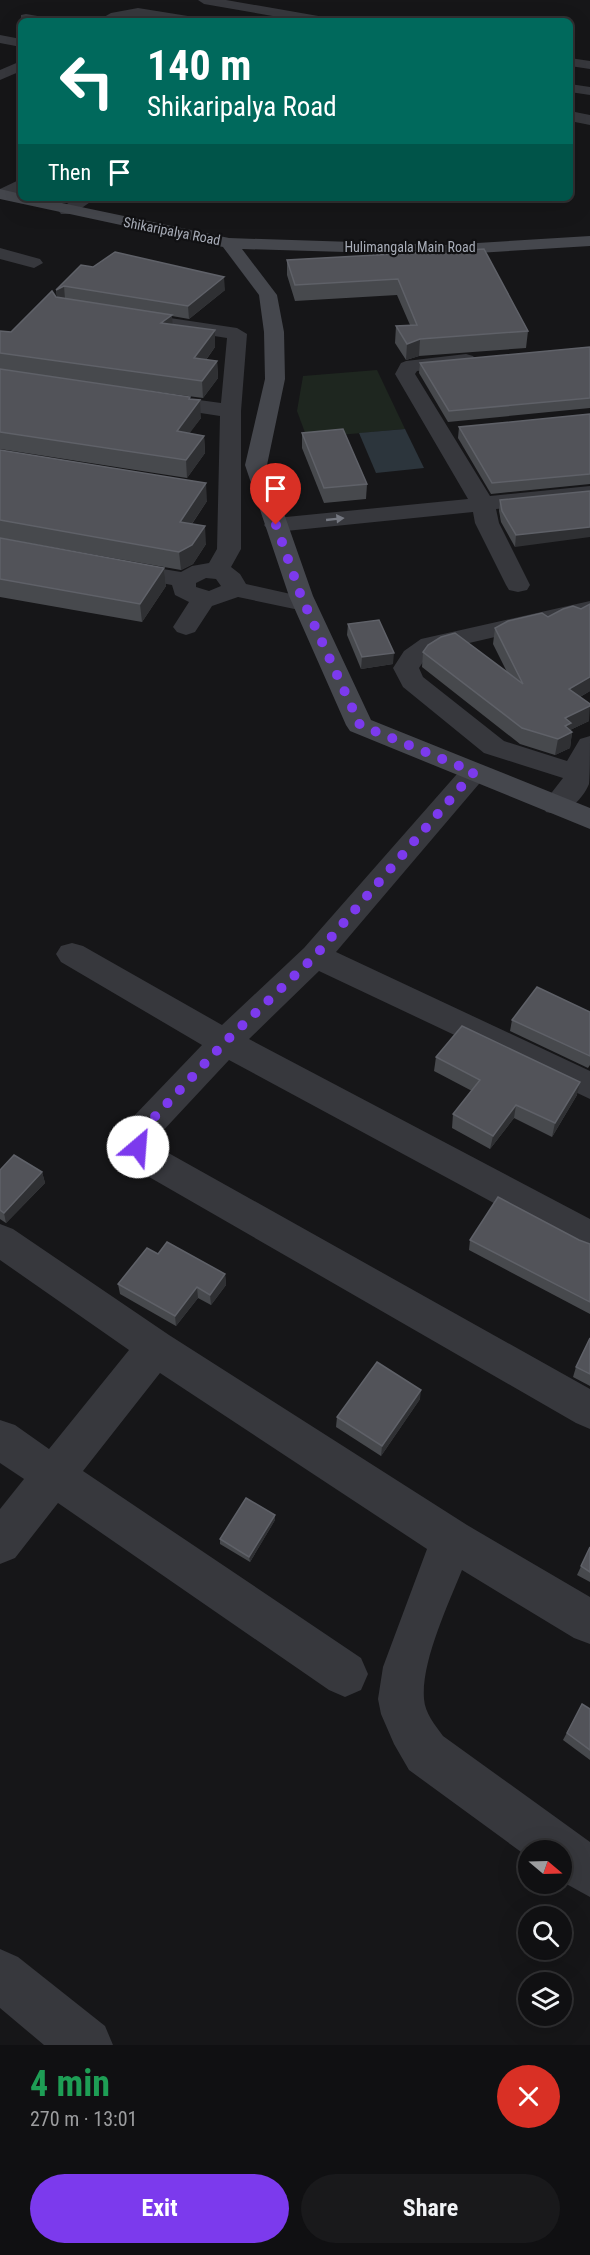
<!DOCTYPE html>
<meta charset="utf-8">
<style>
body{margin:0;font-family:"Roboto Condensed",sans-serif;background:#19191b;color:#f1f3f6;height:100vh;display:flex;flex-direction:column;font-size:22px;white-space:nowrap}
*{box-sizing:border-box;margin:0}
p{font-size:20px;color:#9c9d9f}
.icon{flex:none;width:33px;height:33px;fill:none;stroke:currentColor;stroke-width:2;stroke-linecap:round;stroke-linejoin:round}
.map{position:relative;height:2045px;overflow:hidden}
.drawer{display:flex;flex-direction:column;background:#101012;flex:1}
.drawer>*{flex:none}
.banner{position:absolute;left:18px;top:18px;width:555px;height:183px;border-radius:9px;box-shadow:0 6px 24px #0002,0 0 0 2px #303032;background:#00695c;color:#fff;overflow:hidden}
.needle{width:39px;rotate:109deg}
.tools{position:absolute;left:518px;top:1840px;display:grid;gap:12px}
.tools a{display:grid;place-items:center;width:54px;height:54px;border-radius:50%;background:#101012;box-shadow:0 6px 24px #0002,0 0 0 2px #303032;font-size:30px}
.pin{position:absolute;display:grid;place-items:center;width:51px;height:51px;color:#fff;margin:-62px -26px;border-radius:50% 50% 50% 0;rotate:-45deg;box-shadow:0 0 6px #0007}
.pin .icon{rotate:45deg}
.me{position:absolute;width:66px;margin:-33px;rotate:27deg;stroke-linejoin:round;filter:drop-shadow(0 0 4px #0008)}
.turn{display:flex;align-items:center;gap:21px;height:126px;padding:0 30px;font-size:27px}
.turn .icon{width:78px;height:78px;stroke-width:2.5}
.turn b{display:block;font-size:42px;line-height:51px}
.then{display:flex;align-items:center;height:57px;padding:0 30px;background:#0003;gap:12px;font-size:22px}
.round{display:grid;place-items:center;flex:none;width:63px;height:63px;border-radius:32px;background:#19191b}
.overview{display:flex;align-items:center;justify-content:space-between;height:102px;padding:0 30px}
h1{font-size:36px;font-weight:700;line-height:45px;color:#1e9e55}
.button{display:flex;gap:12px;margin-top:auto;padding:12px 30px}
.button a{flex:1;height:69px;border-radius:36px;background:#7c3aed;color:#fff;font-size:24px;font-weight:700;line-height:69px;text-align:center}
.button a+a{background:#19191b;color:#f1f3f6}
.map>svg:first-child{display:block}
</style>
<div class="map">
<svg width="590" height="2045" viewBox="0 0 590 2045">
<rect width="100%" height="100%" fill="#161618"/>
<path fill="#1e261f" d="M377 370 405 429 307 438 297 411 303 376Z"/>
<path fill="#2c353c" d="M405 429 424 468 376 473 359 433Z"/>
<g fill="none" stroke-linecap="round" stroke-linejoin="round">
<g fill="#37383d" fill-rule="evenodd">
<path d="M198 0H226L324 17 331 21H301L204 4Z"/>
<path d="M138 8 194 17 201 21C180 21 160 16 139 16 125 16 112 21 97 21L111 13Z"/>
<path d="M26 14 49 18 51 21H21V15Z"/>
<path d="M0 35 21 39V47L0 43Z"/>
<path d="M570 58 590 61V69L570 66Z"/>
<path d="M21 61V71L0 80V70Z"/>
<path d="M570 84 590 87V95L570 92Z"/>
<path d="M570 111 590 115V125L570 121Z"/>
<path d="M21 179V191L9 198H0V189Z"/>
<path d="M76 198H96L73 214H61L58 210Z"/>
<path d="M0 248 40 259 43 263 34 268 0 259Z"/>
<path d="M170 318 237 328 247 334 241 411V549L231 567 240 574 246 584 313 599 316 604 313 609 304 611 238 597 212 606 195 632 186 635 177 632 173 627 189 602 175 595 172 585 112 574 109 569 112 564 121 562 181 572 192 566 209 563 217 549 220 416 155 406 148 404 145 400 148 396 155 394 221 403 227 338 163 328 160 324ZM206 578 216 579 221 586 209 591 196 587V583Z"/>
<path d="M466 354 473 356 476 360 473 364 417 371 415 374 490 496 590 486V500L496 509 499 523 530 585 527 590 518 592 509 590 506 585 475 523 473 512 276 532 268 530 264 525 268 520 276 518 468 499 395 374 401 363 406 361Z"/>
<path d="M590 601V615L439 650 425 659 419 668 423 677 504 741 567 761 580 739 590 736C590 750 590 772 589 784 582 801 564 817 546 812L542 805 563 778 484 753 403 687 393 668 404 651 421 639Z"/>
<path d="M474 763 484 766 488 772 484 778 336 952 590 1071V1099L319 971 249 1039 590 1219V1253L577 1248 229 1060 160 1134 156 1146 590 1389V1429L576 1423 130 1166 120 1147 133 1117 202 1045 61 962 56 954 61 946 72 943 83 946 222 1025 304 948 464 766Z"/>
<path d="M0 1224 13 1229 169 1335 467 1525 590 1597V1644L574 1638 462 1570C448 1605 421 1662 424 1699 425 1713 435 1725 443 1736L590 1842V1897L561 1881V1851H528V1857L409 1770 394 1744 381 1714 378 1699 383 1667 427 1549 160 1373 83 1471 361 1658 368 1674 361 1690 345 1697 329 1690 58 1503 15 1558 0 1564V1509L24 1479 0 1463V1420L15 1425 49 1449 129 1350 0 1260Z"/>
<path d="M0 1949 18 1957 105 2026 113 2045H44L0 2008Z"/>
</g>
<path fill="#45474d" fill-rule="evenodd" d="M0 189 21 194V198H38L229 238 445 245 590 236V246L445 255 242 249 277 295 284 332 285 379 267 465 313 596 371 720 590 808V829L350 731 346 725 289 596 245 465 265 379 264 332 259 295 223 247 0 199Z"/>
</g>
<g fill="#47494d">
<path d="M484 249 528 331 526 348 419 356 406 360 395 343 396 326 410 325 397 295 295 301 287 275V260Z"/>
<path d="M93 267 225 290 189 319 172 316V324L215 347 206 360 217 361 218 378 203 398 113 386 191 399 201 418 189 433 204 436 205 453 187 478 0 449V331L11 332 56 297H57L56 290Z"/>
<path d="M590 347V408L448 422 419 373 420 363Z"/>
<path d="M590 414V484L491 494 458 438 459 427Z"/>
<path d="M302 433 367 484 366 499 324 503 302 448Z"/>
<path d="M0 450 207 501 192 524 206 544 193 564 181 570 0 538Z"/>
<path d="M590 491 515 547 501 522 499 511 500 500Z"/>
<path d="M0 538 164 568 166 586 142 622 0 597Z"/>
<path d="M348 624 393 664 361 669 347 635Z"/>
<path d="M495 628 590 691 580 697 589 721 570 730 572 732 570 748 555 755 520 744 422 667 423 652 507 672 493 644Z"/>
<path d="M590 1012V1065L588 1068 510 1031 512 1020Z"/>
<path d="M436 1057 577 1095 552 1137 514 1118 490 1149 452 1128 453 1114 472 1091 434 1071Z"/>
<path d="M0 1170 42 1172 45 1183 6 1223 0 1219Z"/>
<path d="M470 1240 590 1244V1314L469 1250Z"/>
<path d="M158 1254 225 1274 226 1285 211 1305 198 1298 176 1326 120 1294 118 1284Z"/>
<path d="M590 1338V1386L573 1377 576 1367Z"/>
<path d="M420 1399 381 1456 336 1427 337 1417Z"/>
<path d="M275 1515V1520L250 1562 220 1544V1539Z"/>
<path d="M590 1547V1582L577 1575Z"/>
<path d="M582 1704 590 1709V1760L563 1740Z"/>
</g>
<g fill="#2f3033">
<path d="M224 277 225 290 189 319 188 306Z"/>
<path d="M64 286 65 299 58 303 56 290Z"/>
<path d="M172 315 173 332 161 323Z"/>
<path d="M215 330V347L195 375 194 358Z"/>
<path d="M420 339 419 356 406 360 407 344Z"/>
<path d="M217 361 218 378 203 398 202 381Z"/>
<path d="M190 397 191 412 200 400 201 418 178 449 177 431Z"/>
<path d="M204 436 205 453 187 478 186 460Z"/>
<path d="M206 483 207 501 181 540 180 522Z"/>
<path d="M205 526 206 544 193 564 181 570 179 552Z"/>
<path d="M590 527V537L515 547 516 535Z"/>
<path d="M164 568 166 586 142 622 140 604Z"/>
<path d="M394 653 393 664 361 669 362 657Z"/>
<path d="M590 677V691L566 705 569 689Z"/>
<path d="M590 706 589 721 570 730 572 732 570 748 555 755 558 739 565 718Z"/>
<path d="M580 1082 577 1095 552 1137 555 1123Z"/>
<path d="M516 1105 514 1118 490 1149 493 1136Z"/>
<path d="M42 1172 45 1183 6 1223 4 1213Z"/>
<path d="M225 1274 226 1285 211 1305 210 1295Z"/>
<path d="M197 1287 198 1298 176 1326 175 1316Z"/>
<path d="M421 1390 420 1399 381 1456 382 1446Z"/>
<path d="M275 1515V1520L250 1562 249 1557Z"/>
</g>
<g fill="#525359" stroke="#5f6168" stroke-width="1.5">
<path d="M484 249 528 331 420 339 407 344 396 326 417 325 398 279 295 285 287 260Z"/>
<path d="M115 252 224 277 188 306 64 286 56 290 81 265 93 267Z"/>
<path d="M52 291 56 297 172 315 161 323 215 330 194 358 217 361 202 381 0 353V331L11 332Z"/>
<path d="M590 347V398L449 411 420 363Z"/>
<path d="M0 369 190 397 189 399 200 400 177 431 204 436 186 460 0 432Z"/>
<path d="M590 414V474L492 483 459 427Z"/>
<path d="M343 429 367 484 324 488 302 433Z"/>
<path d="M0 450 206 483 180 522 205 526 192 545 179 552 0 520Z"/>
<path d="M590 491V527L516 535 502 511 500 500Z"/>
<path d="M0 538 164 568 140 604 0 579Z"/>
<path d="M590 604V677L569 689 590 704V706L565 718 571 723 565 726 572 732 558 739 522 728 423 652 428 645 441 637 455 633 523 684 495 628 508 621 542 613 548 617 563 609 573 606 581 609Z"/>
<path d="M379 620 394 653 362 657 348 624Z"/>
<path d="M537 987 590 1012V1056L512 1020Z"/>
<path d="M462 1026 580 1082 555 1123 516 1105 493 1136 453 1114 480 1080 436 1057Z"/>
<path d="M14 1155 42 1172 4 1213 0 1210V1170Z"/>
<path d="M498 1197 579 1240 590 1244V1302L470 1240Z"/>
<path d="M167 1242 225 1274 210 1295 197 1287 175 1316 118 1284 147 1248 158 1254Z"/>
<path d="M590 1338V1374L576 1367Z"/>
<path d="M377 1362 421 1390 382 1446 337 1417Z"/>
<path d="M246 1498 275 1515 249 1557 220 1539Z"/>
<path d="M590 1547V1572L581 1566Z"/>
<path d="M582 1704 590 1709V1750L567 1733Z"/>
</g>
<defs><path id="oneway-solid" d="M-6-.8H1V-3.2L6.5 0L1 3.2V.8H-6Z" transform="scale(1.5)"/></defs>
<use fill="#757881" href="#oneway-solid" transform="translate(335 519) rotate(-6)"/>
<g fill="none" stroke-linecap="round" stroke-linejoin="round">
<path stroke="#7c3aed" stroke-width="10" stroke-dasharray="0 18" d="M138 1147 145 1127 225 1042 315 956 474 772 360 725 301 596 276 525"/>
</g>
<g text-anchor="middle" stroke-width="4.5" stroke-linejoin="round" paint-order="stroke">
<g font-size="14" fill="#a8adb8" stroke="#111113">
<text transform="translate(172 231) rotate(11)" y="5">Shikaripalya Road</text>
<text x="410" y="252">Hulimangala Main Road</text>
</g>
</g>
</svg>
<div class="tools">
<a><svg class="needle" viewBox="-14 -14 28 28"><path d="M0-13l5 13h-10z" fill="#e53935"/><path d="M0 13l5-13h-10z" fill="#9c9d9f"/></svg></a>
<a><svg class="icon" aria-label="search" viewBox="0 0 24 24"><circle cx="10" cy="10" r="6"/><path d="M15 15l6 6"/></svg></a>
<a><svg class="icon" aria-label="layers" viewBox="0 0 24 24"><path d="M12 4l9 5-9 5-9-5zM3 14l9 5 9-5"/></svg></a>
</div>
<div class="pin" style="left:276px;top:525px;background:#d93025"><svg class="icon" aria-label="arrive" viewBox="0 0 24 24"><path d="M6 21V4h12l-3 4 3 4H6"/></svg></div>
<svg class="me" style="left:138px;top:1147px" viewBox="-20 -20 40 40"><circle r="19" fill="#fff"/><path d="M0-13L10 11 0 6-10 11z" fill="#7c3aed"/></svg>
<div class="banner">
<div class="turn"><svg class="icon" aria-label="left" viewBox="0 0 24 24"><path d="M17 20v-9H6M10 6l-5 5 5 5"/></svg><div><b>140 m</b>Shikaripalya Road</div></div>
<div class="then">Then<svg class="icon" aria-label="arrive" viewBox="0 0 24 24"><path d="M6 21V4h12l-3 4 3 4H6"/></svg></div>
</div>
</div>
<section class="drawer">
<div class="overview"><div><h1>4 min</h1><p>270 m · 13:01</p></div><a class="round" style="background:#d93025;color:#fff"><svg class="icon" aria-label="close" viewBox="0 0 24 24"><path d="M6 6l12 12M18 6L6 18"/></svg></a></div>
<div class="button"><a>Exit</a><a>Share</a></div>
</section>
